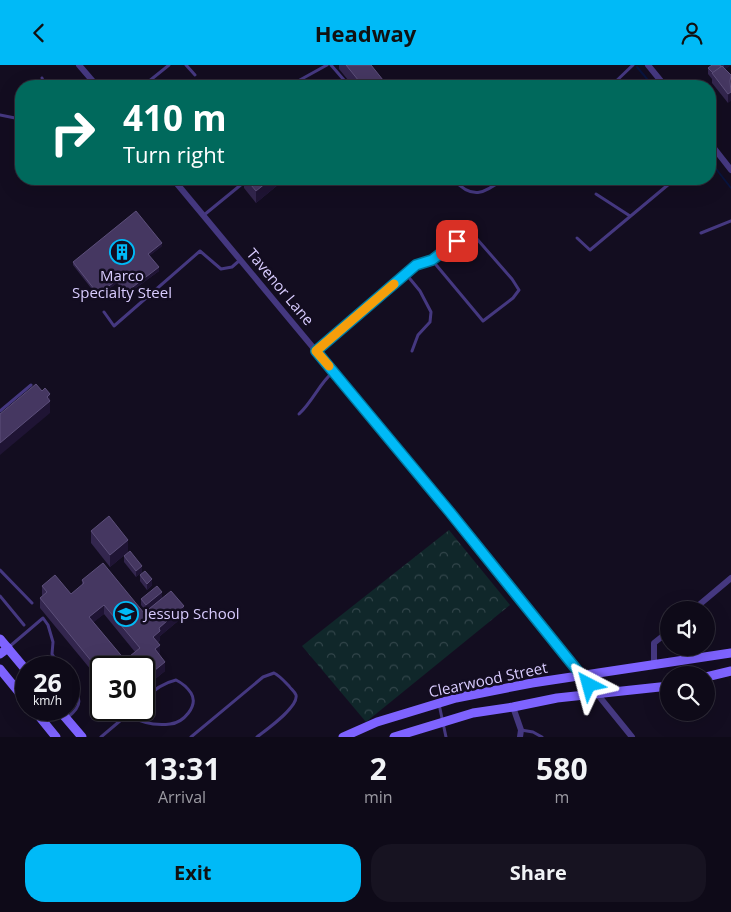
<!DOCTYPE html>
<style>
body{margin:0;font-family:"Open Sans",sans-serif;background:#171321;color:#f1f3f6;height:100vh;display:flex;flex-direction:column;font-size:19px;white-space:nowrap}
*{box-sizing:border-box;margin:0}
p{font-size:16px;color:#9b9aa2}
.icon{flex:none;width:28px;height:28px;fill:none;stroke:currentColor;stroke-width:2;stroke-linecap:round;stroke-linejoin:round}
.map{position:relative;height:672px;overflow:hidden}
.panel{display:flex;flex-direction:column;background:#0e0a18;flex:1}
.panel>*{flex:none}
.guide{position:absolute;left:15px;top:15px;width:701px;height:105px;border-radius:20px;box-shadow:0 5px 20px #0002,0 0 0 1px #2e2b37;background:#00695c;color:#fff;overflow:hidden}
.tools{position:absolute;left:660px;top:536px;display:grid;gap:10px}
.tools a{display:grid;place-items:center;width:55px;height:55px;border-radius:50%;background:#0e0a18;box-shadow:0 5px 20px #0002,0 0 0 1px #2e2b37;font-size:25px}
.speed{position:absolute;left:15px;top:591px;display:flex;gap:10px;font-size:25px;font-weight:700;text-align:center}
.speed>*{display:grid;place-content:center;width:65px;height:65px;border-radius:50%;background:#0e0a18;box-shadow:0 5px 20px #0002,0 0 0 1px #2e2b37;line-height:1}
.speed small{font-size:12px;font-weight:400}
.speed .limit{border:2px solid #111;border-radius:8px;background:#fff;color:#111}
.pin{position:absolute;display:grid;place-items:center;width:42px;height:42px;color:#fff;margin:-21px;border-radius:10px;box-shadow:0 2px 8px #0006}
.me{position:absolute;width:55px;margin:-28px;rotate:321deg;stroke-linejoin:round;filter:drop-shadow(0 0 4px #0008)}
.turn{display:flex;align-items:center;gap:18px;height:105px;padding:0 25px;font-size:22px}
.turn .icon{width:65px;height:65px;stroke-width:2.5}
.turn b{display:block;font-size:35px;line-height:42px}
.eta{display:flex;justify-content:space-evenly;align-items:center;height:85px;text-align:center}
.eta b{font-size:30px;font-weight:700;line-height:35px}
.action{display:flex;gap:10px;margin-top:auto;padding:10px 25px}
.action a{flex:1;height:58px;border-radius:20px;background:#00baf7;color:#111;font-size:20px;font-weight:700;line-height:58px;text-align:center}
.action a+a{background:#171321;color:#f1f3f6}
header{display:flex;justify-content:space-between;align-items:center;height:65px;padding:0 25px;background:#00baf7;color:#111;font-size:22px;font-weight:700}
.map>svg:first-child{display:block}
</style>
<header><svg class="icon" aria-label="back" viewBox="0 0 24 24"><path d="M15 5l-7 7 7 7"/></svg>Headway<svg class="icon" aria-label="person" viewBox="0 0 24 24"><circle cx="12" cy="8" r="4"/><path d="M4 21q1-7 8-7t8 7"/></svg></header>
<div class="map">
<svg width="731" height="672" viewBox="0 0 731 672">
<defs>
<pattern id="forest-crowns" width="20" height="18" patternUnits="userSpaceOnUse" patternTransform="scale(1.25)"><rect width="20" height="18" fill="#10272a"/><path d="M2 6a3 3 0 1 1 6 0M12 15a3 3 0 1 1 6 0" fill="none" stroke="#32454a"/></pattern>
</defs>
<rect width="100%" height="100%" fill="#130d20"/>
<path fill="url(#forest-crowns)" d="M449 465 510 540 366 657 302 581Z"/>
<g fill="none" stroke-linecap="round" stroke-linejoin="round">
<g stroke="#09143d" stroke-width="2">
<path d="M637 2 653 21"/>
<path d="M713 100 731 123"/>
</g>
<g stroke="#453880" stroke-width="3">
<path d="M186 0 195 10"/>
<path d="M331 0 344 15"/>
<path d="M42 13 45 21"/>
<path d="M143 21 169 0"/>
<path d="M289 21 327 0"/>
<path d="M611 21 633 0"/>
<path d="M0 50 20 54"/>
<path d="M453 114C472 135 484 129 503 114"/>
<path d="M596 129 630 151"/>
<path d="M204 150 248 114"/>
<path d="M701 168 731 156"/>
<path d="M577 173 590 185 675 114"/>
<path d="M406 209 420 226 431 247 430 257 418 270 412 286"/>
<path d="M104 247 114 261 200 186 221 204 232 202 240 195"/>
<path d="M317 286 416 200 432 195 470 166 512 214 519 225 513 233 483 256 432 195"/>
<path d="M0 346 31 320"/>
<path d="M299 349C313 336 319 319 333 307"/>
<path d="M0 505 32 538"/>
<path d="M0 531 24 560"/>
<path d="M9 582 43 553 48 560 53 577 52 589 60 602"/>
<path d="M439 639 446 672"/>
<path d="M127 650 133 645"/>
<path d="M67 653C85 639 80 633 69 616"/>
<path d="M521 665 533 667 542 672"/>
<path d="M101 672 127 650C140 657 156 661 170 659 183 658 199 641 191 628 187 622 182 618 176 615 163 618 153 625 144 635"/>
<path d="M191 672 263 612 274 608C280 611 284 616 289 621 291 624 295 627 296 630 299 642 266 665 257 672"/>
</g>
<g stroke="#453880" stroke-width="6">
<path d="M79 0 97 21"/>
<path d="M648 0 665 21"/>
<path d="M710 78 731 105"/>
<path d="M173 114 449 446 632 672"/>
<path d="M693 545 731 513"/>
<path d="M654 600V578L669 566"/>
<path d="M513 642 521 665 520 672"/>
</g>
<g stroke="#7e63ff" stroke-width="9">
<path d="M0 574 26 605"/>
<path d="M0 589 8 583"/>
<path d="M0 604 26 636"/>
<path d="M706 612 731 606"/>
<path d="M34 645 56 672"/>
<path d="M59 645 82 672"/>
<path d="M343 672 377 657 456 633 532 618 731 588"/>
<path d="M394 672 473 648 513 642 557 633 669 621"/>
</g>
</g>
<g fill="#33264e" fill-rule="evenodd">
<path d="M339 0H371L387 21H353L339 4Z"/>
<path d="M712 0H731L725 4 731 10 728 38 712 18V14L708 9V3Z"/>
<path d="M244 114H285L256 138 244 123Z"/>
<path d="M162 181 149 191 159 206 125 231 117 218 98 232 73 200V197Z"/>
<path d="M91 466 128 487 110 502 91 478Z"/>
<path d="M124 491 142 507 136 512 124 497Z"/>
<path d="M140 510 152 520 147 525 140 516Z"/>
<path d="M82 515 144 548 146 546 141 540V534L162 533 184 551 160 571V575L157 578 159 590 165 606 144 623V602H101V617L40 543V533L43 531 42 530V521L71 529 82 520ZM104 549 135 587 125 595 93 557Z"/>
</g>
<g fill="#1f1434">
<path d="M724 0H731L724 5Z"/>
<path d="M731 27V36L728 38V29Z"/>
<path d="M271 114H285L256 138V126Z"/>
<path d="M162 178V181L148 192V189Z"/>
<path d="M159 202V206L125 231V228Z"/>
<path d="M117 215V218L98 232V229Z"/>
<path d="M50 329V348L0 390V378Z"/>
<path d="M128 475V487L110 502V490Z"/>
<path d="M142 501V507L136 512V506Z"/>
<path d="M152 514V520L147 525V519Z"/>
<path d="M162 527V534L146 546V540Z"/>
<path d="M104 540V549L89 561V552Z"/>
<path d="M184 541V551L160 571V575L153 581V572L159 563Z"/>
<path d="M160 580V589L155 594V584Z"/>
<path d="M165 597V606L144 623V614Z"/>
</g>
<g fill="#453761" stroke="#5c4f7a" fill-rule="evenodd">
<path d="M346 0H371L387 20 385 21H363Z"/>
<path d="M712 0H720L721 2 713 8 708 3Z"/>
<path d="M722 1 731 10 730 16 731 27 728 29 712 8Z"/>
<path d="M246 114H271L256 126Z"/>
<path d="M136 146 162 178 148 189 159 202 125 228 117 215 98 229 73 197Z"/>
<path d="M36 319 42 326 45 323 50 329 47 332 50 336 0 378V349Z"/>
<path d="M109 451 128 475 110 490 91 466Z"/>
<path d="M130 486 142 501 136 506 124 491Z"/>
<path d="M103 498 144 548 171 526 184 541 159 563 160 566 153 572 160 580 155 584 165 597 144 614V602H101V608L40 533 47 527 42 521 55 510 71 529 84 518 82 515ZM104 540 140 583 125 595 89 552Z"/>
<path d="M145 506 152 514 147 519 140 510Z"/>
<path d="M157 521 162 527 146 540 141 534Z"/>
</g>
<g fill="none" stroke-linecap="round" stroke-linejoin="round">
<defs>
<path id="route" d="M457 176 432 195 416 200 316 286 449 446 589 620"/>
</defs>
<use href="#route" stroke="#0079a1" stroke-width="12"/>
<use href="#route" stroke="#00baf7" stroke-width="9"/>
<path stroke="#f59e0b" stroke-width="9" d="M329 301 316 286 394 219"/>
</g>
<defs>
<symbol id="building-ring" viewBox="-11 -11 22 22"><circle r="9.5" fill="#130d20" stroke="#00baf7" stroke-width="1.5"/><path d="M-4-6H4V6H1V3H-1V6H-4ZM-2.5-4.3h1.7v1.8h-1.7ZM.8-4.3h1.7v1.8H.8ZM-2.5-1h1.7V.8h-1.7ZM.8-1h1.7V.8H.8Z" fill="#00baf7"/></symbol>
<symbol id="school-ring" viewBox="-11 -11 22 22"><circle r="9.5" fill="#130d20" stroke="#00baf7" stroke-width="1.5"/><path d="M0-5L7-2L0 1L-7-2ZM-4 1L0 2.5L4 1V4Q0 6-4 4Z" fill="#00baf7"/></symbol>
</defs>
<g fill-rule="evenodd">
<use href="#building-ring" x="108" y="173" width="28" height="28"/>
<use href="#school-ring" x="112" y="535" width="28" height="28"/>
</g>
<g text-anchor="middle" stroke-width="5" stroke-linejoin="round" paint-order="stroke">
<g font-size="15" fill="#d9ccff" stroke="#130d20">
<text x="122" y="216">Marco<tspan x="122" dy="17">Specialty Steel</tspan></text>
<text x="144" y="554" text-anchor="start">Jessup School</text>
</g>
<g font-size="15" fill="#d9ccff" stroke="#130d20">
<text transform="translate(280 222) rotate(50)" y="5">Tavenor Lane</text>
<text transform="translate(488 615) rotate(-12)" y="5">Clearwood Street</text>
</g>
</g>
</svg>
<div class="tools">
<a><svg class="icon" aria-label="sound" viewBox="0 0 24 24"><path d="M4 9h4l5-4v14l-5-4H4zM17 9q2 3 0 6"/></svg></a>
<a><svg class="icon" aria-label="search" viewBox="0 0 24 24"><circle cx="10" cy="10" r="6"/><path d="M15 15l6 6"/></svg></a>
</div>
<div class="speed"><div>26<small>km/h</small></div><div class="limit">30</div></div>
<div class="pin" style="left:457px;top:176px;background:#d93025"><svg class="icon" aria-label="arrive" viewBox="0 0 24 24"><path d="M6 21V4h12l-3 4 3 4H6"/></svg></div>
<svg class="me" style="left:589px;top:620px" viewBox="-20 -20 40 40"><path d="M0-17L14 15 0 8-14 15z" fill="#00baf7" stroke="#fff" stroke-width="4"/></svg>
<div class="guide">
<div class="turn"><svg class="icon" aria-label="right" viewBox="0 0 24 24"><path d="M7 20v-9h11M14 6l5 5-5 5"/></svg><div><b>410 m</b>Turn right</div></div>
</div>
</div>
<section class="panel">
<div class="eta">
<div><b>13:31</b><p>Arrival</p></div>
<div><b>2</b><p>min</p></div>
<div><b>580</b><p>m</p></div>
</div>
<div class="action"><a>Exit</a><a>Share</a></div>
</section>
